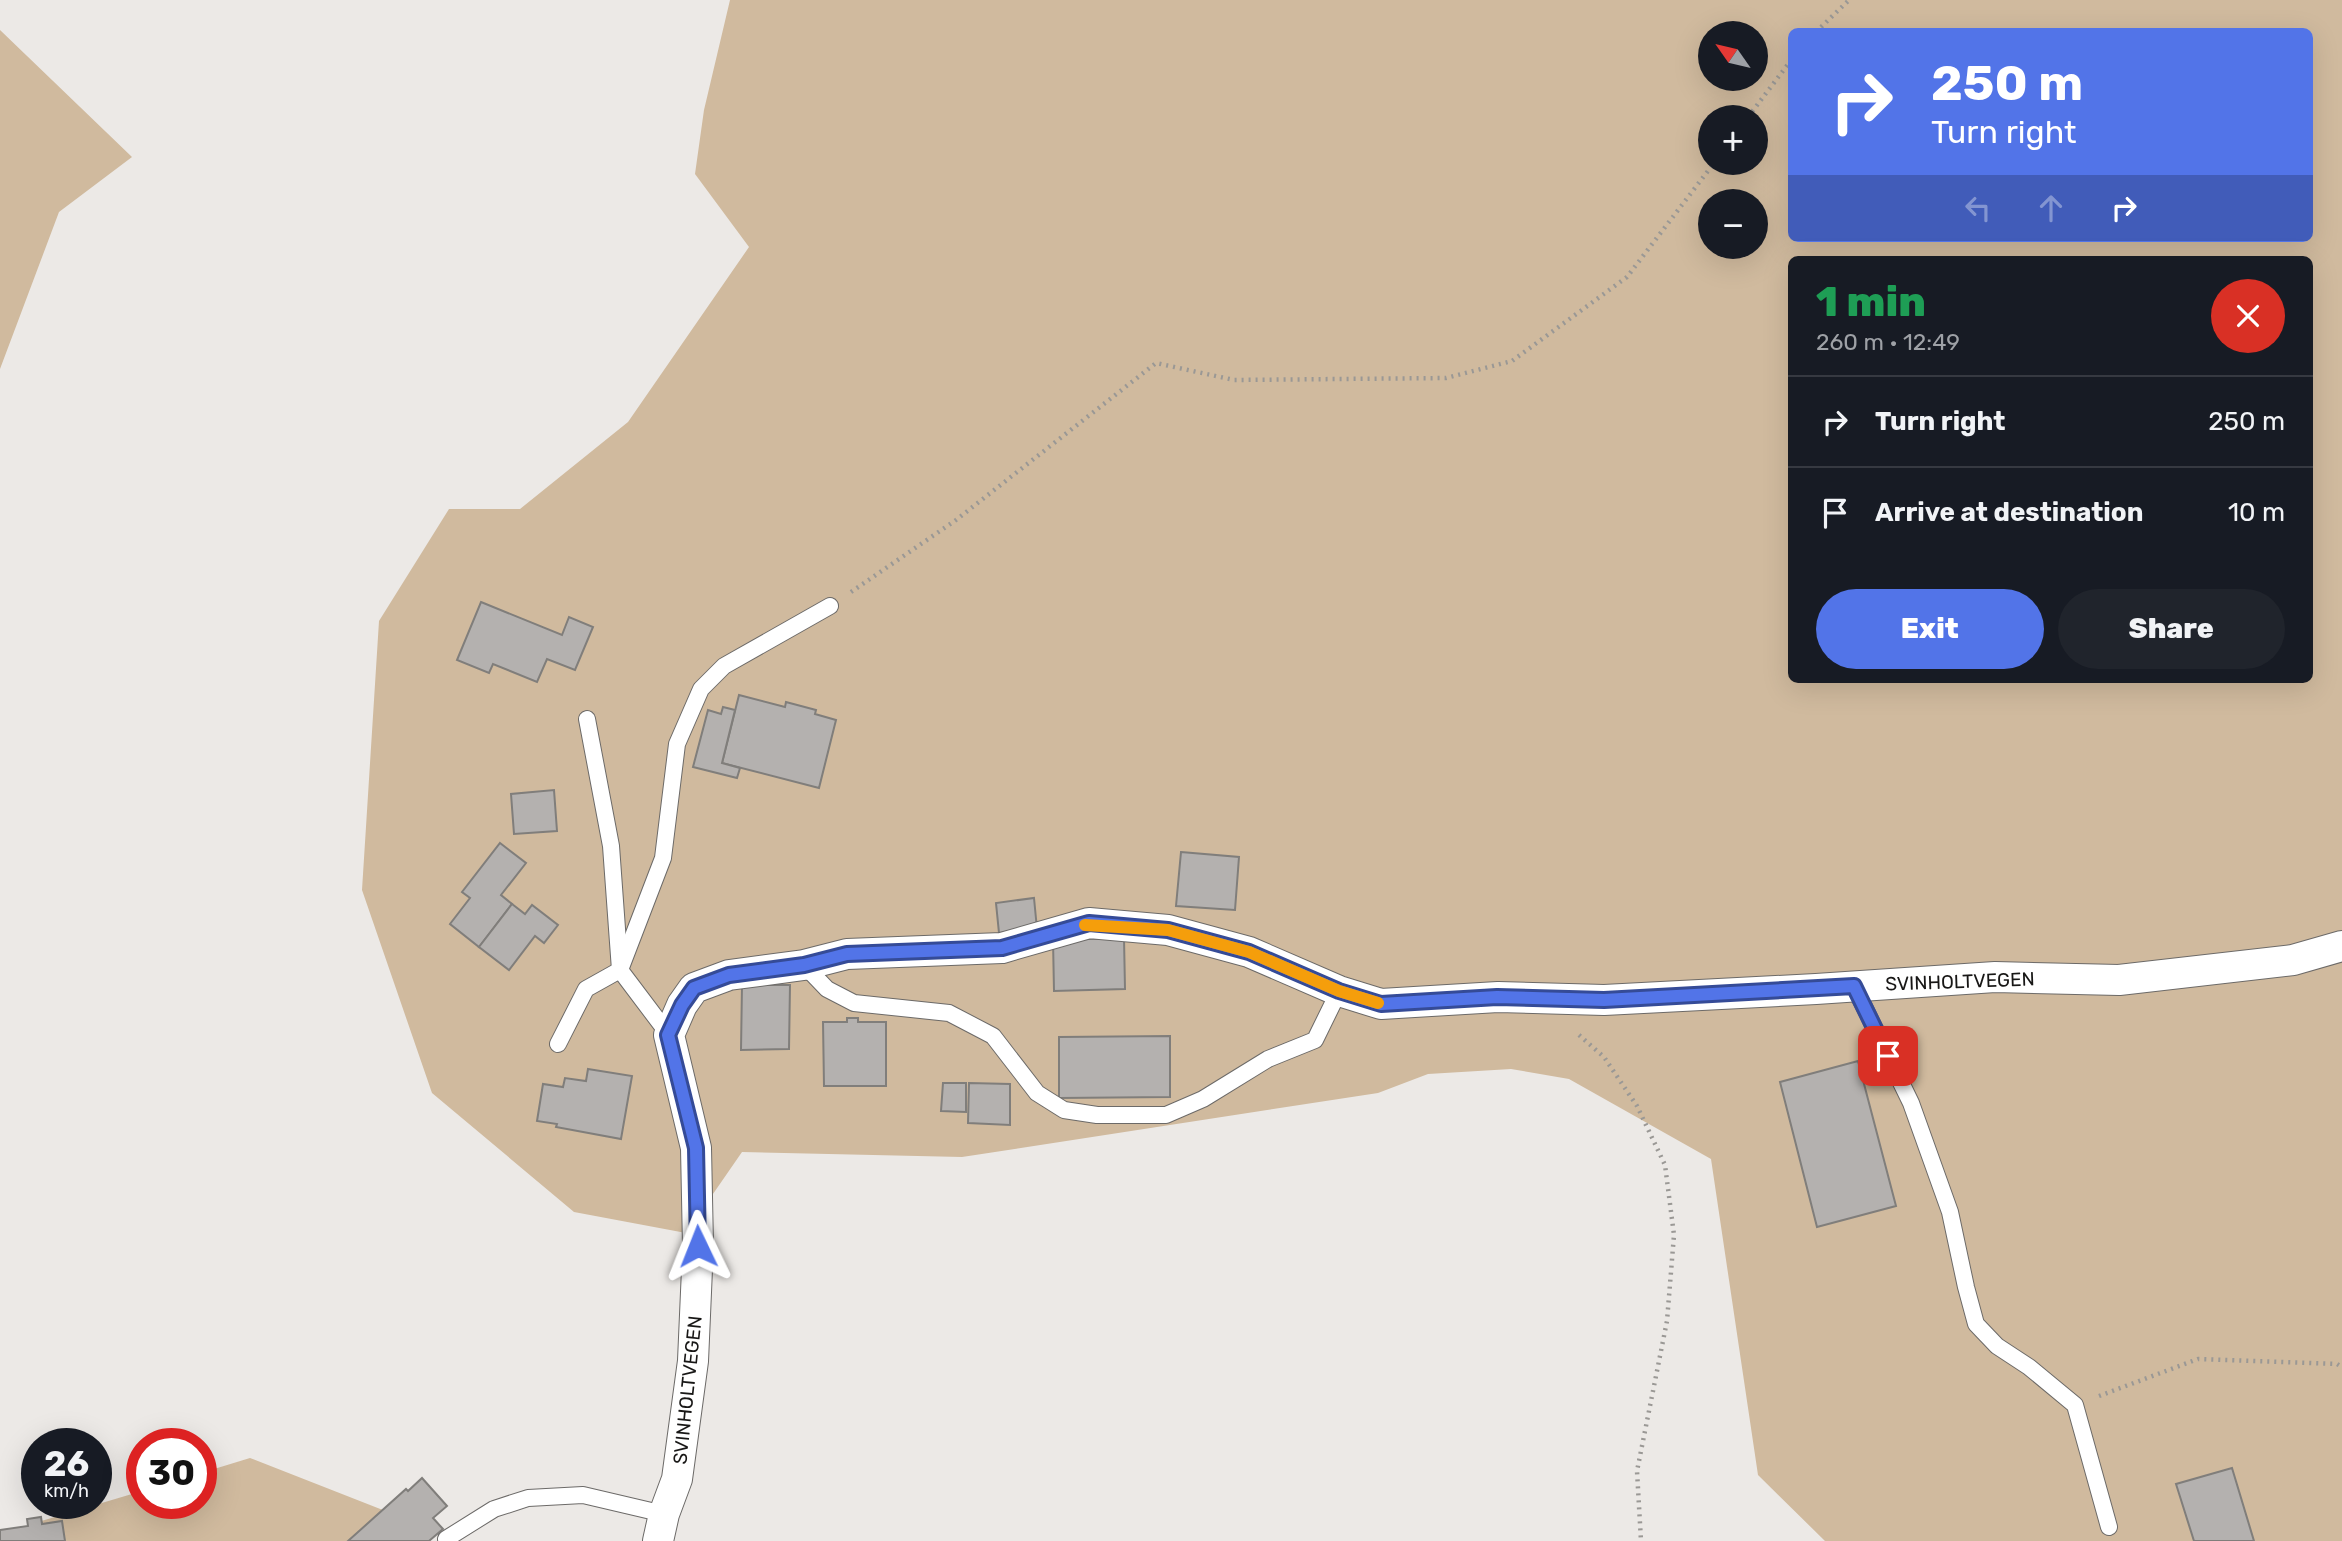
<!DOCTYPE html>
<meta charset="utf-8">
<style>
body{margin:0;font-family:Rubik,sans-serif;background:#20242c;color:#f1f3f6;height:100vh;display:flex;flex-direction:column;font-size:26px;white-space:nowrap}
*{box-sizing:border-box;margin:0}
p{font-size:23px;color:#9ea1a6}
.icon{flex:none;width:38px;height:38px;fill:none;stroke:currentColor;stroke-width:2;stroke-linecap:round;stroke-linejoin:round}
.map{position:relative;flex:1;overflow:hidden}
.drawer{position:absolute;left:1788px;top:256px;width:525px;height:427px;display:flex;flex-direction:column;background:#171b24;border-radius:10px;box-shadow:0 7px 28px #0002}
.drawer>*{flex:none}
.banner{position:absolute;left:1788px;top:28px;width:525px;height:214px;border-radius:10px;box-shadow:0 7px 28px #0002;background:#5274e8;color:#fff;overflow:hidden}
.needle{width:46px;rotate:304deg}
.fabs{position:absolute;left:1698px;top:21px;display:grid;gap:14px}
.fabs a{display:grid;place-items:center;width:70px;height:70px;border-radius:50%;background:#171b24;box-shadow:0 7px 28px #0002;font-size:35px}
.speed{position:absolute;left:21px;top:1428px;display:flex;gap:14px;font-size:35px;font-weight:700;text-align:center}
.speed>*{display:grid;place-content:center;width:91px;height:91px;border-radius:50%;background:#171b24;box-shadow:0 7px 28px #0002;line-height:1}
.speed small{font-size:18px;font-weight:400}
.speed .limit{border:10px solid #d22;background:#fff;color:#111}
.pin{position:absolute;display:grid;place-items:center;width:60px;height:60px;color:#fff;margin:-30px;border-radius:14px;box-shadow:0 4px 10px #0006}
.me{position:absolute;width:77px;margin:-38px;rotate:358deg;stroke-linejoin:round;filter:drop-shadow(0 0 5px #0008)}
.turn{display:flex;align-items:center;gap:24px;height:147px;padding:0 28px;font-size:32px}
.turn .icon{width:91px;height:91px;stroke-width:2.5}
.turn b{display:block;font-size:49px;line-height:60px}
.lanes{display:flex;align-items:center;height:66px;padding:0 28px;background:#0003;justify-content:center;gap:35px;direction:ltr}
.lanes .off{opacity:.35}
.round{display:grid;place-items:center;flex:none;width:74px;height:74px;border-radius:37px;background:#20242c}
.headline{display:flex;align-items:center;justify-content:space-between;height:119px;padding:0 28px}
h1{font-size:42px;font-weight:800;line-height:52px;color:#1e9e55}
.cta{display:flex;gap:14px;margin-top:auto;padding:14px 28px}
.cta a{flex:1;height:80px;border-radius:42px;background:#5274e8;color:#fff;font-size:28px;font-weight:800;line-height:80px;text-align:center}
.cta a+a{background:#20242c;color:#f1f3f6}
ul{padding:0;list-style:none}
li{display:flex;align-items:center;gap:21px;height:91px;padding:0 28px;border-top:2px solid #363941}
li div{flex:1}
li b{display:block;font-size:26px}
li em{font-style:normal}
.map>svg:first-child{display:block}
</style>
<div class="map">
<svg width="2342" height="1541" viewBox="0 0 2342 1541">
<rect width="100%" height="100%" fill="#ece9e6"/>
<g fill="#d0ba9e" fill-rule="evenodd">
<path d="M730 0H2342V1541H1825L1758 1475 1711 1159 1569 1079 1511 1069 1428 1074 1378 1093 962 1157 742 1152 686 1233 574 1212 432 1093 362 890 379 621 449 509H520L628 422 749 247 695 174 704 110ZM1792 32H2310V238H1792ZM1710 33H1755V79H1710ZM1710 117H1755V163H1710ZM1710 201H1755V247H1710ZM1792 259H2310V679H1792Z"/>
<path d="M0 30 132 157 59 212 0 369Z"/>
<path d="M250 1458 416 1523 423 1541H21L38 1522 142 1491V1503H201V1473Z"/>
</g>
<g fill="#b4b1af" stroke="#807e7b" stroke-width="2">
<path d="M481 602 562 635 569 617 593 627 575 670 547 659 537 682 493 664 489 673 457 660Z"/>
<path d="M739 695 785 707 786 702 816 710 815 714 836 720 819 788 722 763Z"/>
<path d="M723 707 735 710 722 763 740 768 737 778 693 767 708 710 721 714Z"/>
<path d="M554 790 557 831 514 834 511 794Z"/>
<path d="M500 843 526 863 501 895 512 904 479 947 450 924 470 898 462 892Z"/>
<path d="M1181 852 1239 857 1235 910 1176 906Z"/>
<path d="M1034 898 1037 929 999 933 996 903Z"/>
<path d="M512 904 525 914 532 905 558 925 544 943 535 936 509 970 479 947Z"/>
<path d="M1124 938 1125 989 1054 991 1053 940Z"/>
<path d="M742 985H790L789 1049 741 1050Z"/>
<path d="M847 1018H858V1022H886V1086H824L823 1022H847Z"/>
<path d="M1170 1036V1097L1059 1098V1037Z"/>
<path d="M1858 1061 1896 1206 1817 1227 1780 1082Z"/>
<path d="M588 1069 632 1076 621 1139 556 1127 557 1124 537 1121 543 1084 563 1087 565 1078 586 1081Z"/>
<path d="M943 1083H966V1112L941 1111Z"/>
<path d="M969 1083 1010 1084V1125L968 1123Z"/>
<path d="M2232 1468 2254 1541H2194L2176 1484Z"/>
<path d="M422 1478 447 1506 433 1518 443 1529 429 1541H348L406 1489 408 1491Z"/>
<path d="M41 1517 42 1524 62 1521 65 1541H0V1530L28 1526 27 1519Z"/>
</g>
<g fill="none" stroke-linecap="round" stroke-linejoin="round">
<defs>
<g id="lane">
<path d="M804 965 827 989 854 1003 949 1013 993 1036 1037 1093 1064 1110 1097 1115H1166L1203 1099 1268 1059 1315 1040 1339 991"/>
<path d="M1854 986 1911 1103 1950 1212 1966 1287 1976 1324 1997 1346 2029 1367 2075 1405 2109 1527"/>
<path d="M669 1035 620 970 663 858 677 744 701 689 724 666 830 606"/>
<path d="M558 1044 586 989 620 970 611 846 587 719"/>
<path d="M446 1539 494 1509 528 1498 583 1495 664 1514"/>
</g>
<path id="street" d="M658 1541 664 1514 677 1479 693 1361 698 1246 696 1148 669 1035 682 1005 694 988 729 975 804 965 847 954 1002 948 1089 923 1168 930 1249 952 1339 991 1381 1004 1498 997 1604 1000 1816 989 1995 977 2119 980 2293 960 2342 946"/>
</defs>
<use href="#lane" stroke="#6c6a68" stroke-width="18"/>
<use href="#street" stroke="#6c6a68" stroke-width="32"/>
<g stroke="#9a9895" stroke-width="4.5" stroke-dasharray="2 5" stroke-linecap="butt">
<path d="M1816 32 1849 0"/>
<path d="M1748 117 1792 59"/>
<path d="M851 592 956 520 1156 363 1234 380 1446 378 1512 361 1627 277 1714 163"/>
<path d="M1579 1035 1604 1057 1637 1106 1665 1165 1674 1235 1667 1321 1637 1471 1641 1541"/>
<path d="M2099 1396 2198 1359 2337 1364 2342 1367"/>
</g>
<use href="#lane" stroke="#fff" stroke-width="16"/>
<use href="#street" stroke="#fff" stroke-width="30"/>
</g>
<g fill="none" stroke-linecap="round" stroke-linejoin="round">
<defs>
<path id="route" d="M698 1246 696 1148 668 1035 682 1005 694 988 729 975 804 965 847 954 1002 948 1089 923 1168 930 1249 952 1339 991 1381 1004 1497 997 1604 1000 1854 986 1888 1056"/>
</defs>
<use href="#route" stroke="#354b97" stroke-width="18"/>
<use href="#route" stroke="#5274e8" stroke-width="12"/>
<path stroke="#f59e0b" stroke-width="12" d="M1085 925 1168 930 1249 952 1339 991 1378 1003"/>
</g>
<g text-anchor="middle" stroke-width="5" stroke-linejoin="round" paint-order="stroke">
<g font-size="19" fill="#181716" stroke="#fff">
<text transform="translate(1960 981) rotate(-2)" y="7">SVINHOLTVEGEN</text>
<text transform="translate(687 1390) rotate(-84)" y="7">SVINHOLTVEGEN</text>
</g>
</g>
</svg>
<div class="fabs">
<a><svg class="needle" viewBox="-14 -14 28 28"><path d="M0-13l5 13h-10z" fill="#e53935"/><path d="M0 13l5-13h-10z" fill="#9ea1a6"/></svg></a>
<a>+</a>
<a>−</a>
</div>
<div class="speed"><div>26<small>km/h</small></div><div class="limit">30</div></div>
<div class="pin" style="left:1888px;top:1056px;background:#d93025"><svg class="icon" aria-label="arrive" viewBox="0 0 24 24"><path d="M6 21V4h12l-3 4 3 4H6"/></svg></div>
<svg class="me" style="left:698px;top:1246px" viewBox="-20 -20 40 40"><path d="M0-17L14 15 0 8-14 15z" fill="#5274e8" stroke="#fff" stroke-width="4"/></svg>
<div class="banner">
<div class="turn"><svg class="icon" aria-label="right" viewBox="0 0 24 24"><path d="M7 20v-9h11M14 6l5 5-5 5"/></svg><div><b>250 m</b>Turn right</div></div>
<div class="lanes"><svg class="icon off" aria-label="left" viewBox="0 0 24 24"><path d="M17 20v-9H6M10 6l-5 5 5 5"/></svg><svg class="icon off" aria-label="ahead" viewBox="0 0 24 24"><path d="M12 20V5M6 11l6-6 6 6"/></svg><svg class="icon" aria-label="right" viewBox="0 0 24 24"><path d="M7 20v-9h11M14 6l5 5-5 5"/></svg></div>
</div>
<section class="drawer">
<div class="headline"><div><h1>1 min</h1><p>260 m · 12:49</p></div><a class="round" style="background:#d93025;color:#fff"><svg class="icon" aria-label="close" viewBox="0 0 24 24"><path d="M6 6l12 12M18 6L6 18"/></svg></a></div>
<ul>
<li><svg class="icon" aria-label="right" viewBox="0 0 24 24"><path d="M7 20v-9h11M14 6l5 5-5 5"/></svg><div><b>Turn right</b></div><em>250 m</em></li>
<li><svg class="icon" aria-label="arrive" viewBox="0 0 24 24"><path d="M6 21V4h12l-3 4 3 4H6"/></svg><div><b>Arrive at destination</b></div><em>10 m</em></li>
</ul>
<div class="cta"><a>Exit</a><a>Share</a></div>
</section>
</div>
